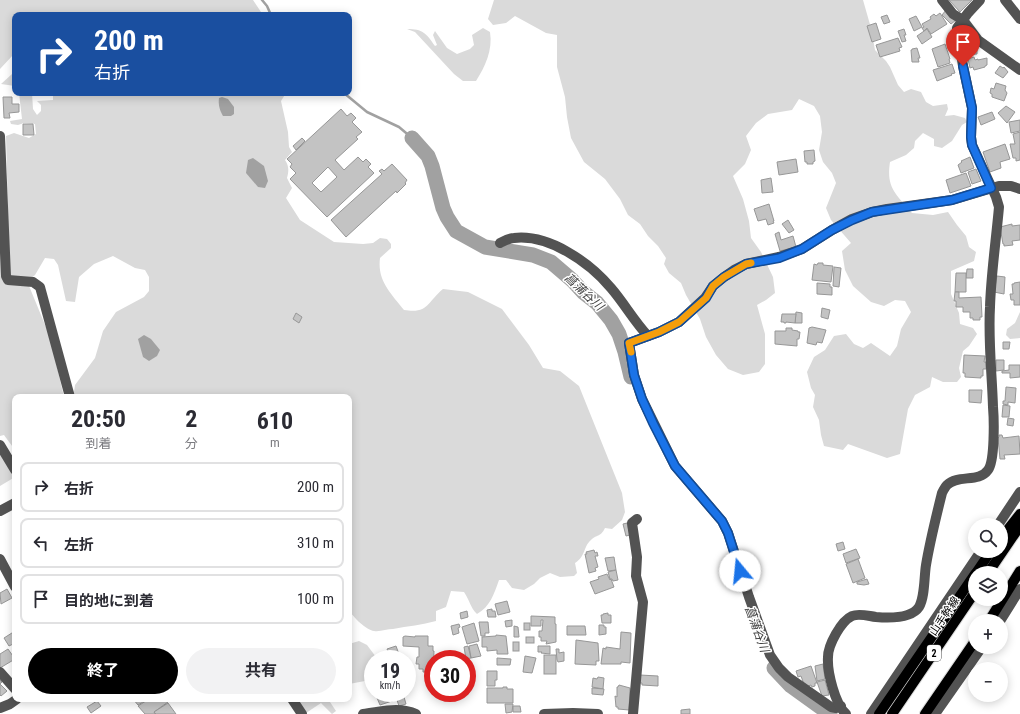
<!DOCTYPE html>
<html lang="ja">
<meta charset="utf-8">
<style>
body{margin:0;font-family:"Roboto Condensed","Noto Sans JP",sans-serif;background:#f2f2f3;color:#2b2b33;height:100vh;display:flex;flex-direction:column;font-size:15px;white-space:nowrap}
*{box-sizing:border-box;margin:0}
p{font-size:13px;color:#7c7c81}
.icon{flex:none;width:22px;height:22px;fill:none;stroke:currentColor;stroke-width:2;stroke-linecap:round;stroke-linejoin:round}
.map{position:relative;flex:1;overflow:hidden}
.panel{position:absolute;left:12px;top:394px;width:340px;height:308px;display:flex;flex-direction:column;background:#fff;border-radius:8px;box-shadow:0 2px 10px #0003}
.panel>*{flex:none}
.banner{position:absolute;left:12px;top:12px;width:340px;height:84px;border-radius:8px;box-shadow:0 2px 10px #0003;background:#1a4fa0;color:#fff;overflow:hidden}
.buttons{position:absolute;left:968px;top:518px;display:grid;gap:8px}
.buttons a{display:grid;place-items:center;width:40px;height:40px;border-radius:50%;background:#fff;box-shadow:0 2px 10px #0003;font-size:20px}
.speed{position:absolute;left:364px;top:650px;display:flex;gap:8px;font-size:20px;font-weight:700;text-align:center}
.speed>*{display:grid;place-content:center;width:52px;height:52px;border-radius:50%;background:#fff;box-shadow:0 2px 10px #0003;line-height:1}
.speed small{font-size:10px;font-weight:400}
.speed .limit{border:6px solid #d22;background:#fff;color:#111}
.pin{position:absolute;display:grid;place-items:center;width:34px;height:34px;color:#fff;margin:-41px -17px;border-radius:50% 50% 50% 0;rotate:-45deg;box-shadow:0 0 4px #0007}
.pin .icon{rotate:45deg}
.me{position:absolute;width:44px;margin:-22px;rotate:343deg;stroke-linejoin:round;filter:drop-shadow(0 0 3px #0008)}
.turn{display:flex;align-items:center;gap:14px;height:84px;padding:0 16px;font-size:18px}
.turn .icon{width:52px;height:52px;stroke-width:2.5}
.turn b{display:block;font-size:28px;line-height:34px}
.eta{display:flex;justify-content:space-evenly;align-items:center;height:68px;text-align:center}
.eta b{font-size:24px;font-weight:700;line-height:28px}
.primary-button{display:flex;gap:8px;margin-top:auto;padding:8px 16px}
.primary-button a{flex:1;height:46px;border-radius:24px;background:#000;color:#fff;font-size:16px;font-weight:700;line-height:46px;text-align:center}
.primary-button a+a{background:#f2f2f3;color:#2b2b33}
ul{padding:0;list-style:none}
li{display:flex;align-items:center;gap:12px;height:50px;margin:0 8px 6px;padding:0 8px;border:2px solid #e1e1e2;border-radius:8px}
li div{flex:1}
li b{display:block;font-size:15px}
li em{font-style:normal}
.map>svg:first-child{display:block}
</style>
<div class="map">
<svg width="1020" height="714" viewBox="0 0 1020 714">
<rect width="100%" height="100%" fill="#fff"/>
<g fill="#dadada">
<path d="M0 0H253L263 15H15V86L1 84 12 74 13 55 0 69Z"/>
<path d="M494 0H863L871 28 875 50 886 61 890 67 898 85 904 92 911 89 921 92 926 102 933 106 947 104 948 109 945 116 954 115 965 118 967 122 962 125 952 141 942 148 934 146V139L923 133 915 141 914 148 906 155 890 162C886 188 896 194 912 213L933 215 948 212 957 225 966 236 969 247 976 252 974 261 951 271V294L959 313 960 324 973 328 977 334 969 346 963 351 959 368 961 377 957 382H943L932 377 930 387 915 395 908 409 900 454 887 458 848 444 843 450 824 446 821 435 819 420 813 407 815 395 811 388 807 372 814 357 825 350 834 336 846 334 854 344 863 348 871 343 890 356 897 346 901 329 911 312 905 301 895 300 884 306 871 302 853 286 845 270 842 251 851 243 831 220 826 208 836 183 832 173 823 162 819 150 822 132 820 116 814 106 799 99 792 110 768 114 756 123 746 136 751 150 745 164 733 176 743 199 749 221 751 238 761 252 773 277 775 293 766 300 757 305 765 334V364L759 372 743 375 728 369 716 355 706 337 700 319 686 295 681 283 669 273 664 264 666 258 658 246 648 236 640 224 628 215 620 199 605 179 584 162 571 138 567 117 565 97 557 67V35L546 33 515 16 506 23 493 25 488 19Z"/>
<path d="M483 28 490 32C493 50 485 67 476 81H463L454 74 415 32 407 29C423 29 426 33 435 46L437 45 433 35 435 31 447 48 457 54 470 49 474 45 472 35Z"/>
<path d="M19 93H32L33 109 37 115 41 111V105L37 101 53 100V93H286L281 101 288 132 289 147 292 152 285 160C289 166 289 171 287 178L292 188 286 198 300 220 334 242 363 244 373 243 380 238 387 239 391 244V248L380 258C377 281 391 293 404 310 429 314 427 302 443 289L468 292 502 309 529 345 543 368 560 371 579 386 622 493 625 512 622 520 612 529 605 528C600 538 597 534 591 540 583 547 586 556 575 563L577 573 574 576 560 577 550 573 540 578 534 584 524 590 512 588 506 580H499C494 594 490 607 477 614 470 607 470 601 464 592L451 591 446 607 436 611V621C422 625 408 626 393 629 387 629 380 632 374 631 366 630 353 617 349 610V397H75L74 392 75 385 95 358 103 331 116 312 144 297 149 291V277L145 270 135 268 113 256 94 264 79 277 75 302 66 301 58 265 54 259 45 258 35 275 27 281 50 337 64 397H15V450L4 435 0 436V210L8 211 6 136 14 133 29 138 36 134 35 124 24 123 18 125 11 124 10 121 22 119Z"/>
<path d="M1020 312V338L1010 339 1006 335 1007 329 1015 323Z"/>
<path d="M0 452 15 477 0 486Z"/>
<path d="M359 641 367 645 376 657V659H373V673L365 681 349 684V644Z"/>
<path d="M296 699H328L336 711 332 714 321 703 306 713Z"/>
</g>
<g fill="#a1a1a1">
<path d="M222 97 228 99 234 107V114L231 116H223C220 111 218 105 219 98Z"/>
<path d="M253 158 264 166 268 181 265 188 258 187 246 173 248 160Z"/>
<path d="M144 335 151 339 160 350 157 356 149 361 143 357 138 339Z"/>
</g>
<g fill="none" stroke-linecap="round" stroke-linejoin="round">
<g stroke="#a1a1a1" stroke-width="2.5">
<path d="M262 0 267 6 271 15"/>
<path d="M344 93 367 112 399 127 412 138"/>
</g>
<g stroke="#a1a1a1" stroke-width="15">
<path d="M412 138 428 156 432 166 443 208 447 217 456 231 485 247 533 255 551 262 572 280 583 292 597 303 611 320 619 334 625 352 631 377"/>
<path d="M774 668 791 686 830 714"/>
</g>
</g>
<g fill="#c3c3c3" stroke="#979797" fill-rule="evenodd">
<path d="M949 0H972L960 12Z"/>
<path d="M946 10 956 20 951 24 942 15Z"/>
<path d="M940 13 947 24 931 34 927 28 924 31 922 28 924 27 922 24 931 19 930 17 934 14 936 16Z"/>
<path d="M887 15 890 22 884 24 881 17Z"/>
<path d="M916 16 922 27 914 31 909 19Z"/>
<path d="M876 23 881 39 872 42 867 26Z"/>
<path d="M904 29 906 35H904L906 41 902 42 898 31Z"/>
<path d="M927 29 932 37 922 44 917 36Z"/>
<path d="M898 38 902 47 899 48 900 51 880 57 876 45Z"/>
<path d="M945 44 950 59H949L950 63 938 67 932 49Z"/>
<path d="M917 48 920 58H918L919 62H912L911 50H912V49Z"/>
<path d="M974 48V49H977V54L966 55V49Z"/>
<path d="M974 57 975 60 978 59V60L987 58V65L985 66V67L974 70 973 67 970 68 968 59Z"/>
<path d="M952 64 955 73 951 74 952 75 937 81 933 70Z"/>
<path d="M1000 66 1003 68 1004 67 1008 72 1003 78 995 73Z"/>
<path d="M996 83 1006 86 1005 90 1007 93 1004 101 992 97V94L990 93 991 88 994 89Z"/>
<path d="M3 97H12V104H19V112L9 113 10 118H4Z"/>
<path d="M1006 106 1015 112 1007 123 998 113Z"/>
<path d="M341 109 347 116 351 113 356 118 352 122 362 132 356 137 358 139 335 160 344 170 358 157 363 162 366 159 371 164 368 167 374 173 327 217 290 179 296 173 290 167 292 164 287 159ZM328 167 337 177 321 192 312 183Z"/>
<path d="M992 112 995 119 981 125 978 117Z"/>
<path d="M1020 120V131L1011 133 1009 122Z"/>
<path d="M23 124H33L34 135H23Z"/>
<path d="M1020 132V160L1016 161V158H1013L1010 144H1015L1013 134Z"/>
<path d="M302 138 305 141 296 150 293 146Z"/>
<path d="M1005 144 1010 159 1000 162 1001 168 990 172 983 152Z"/>
<path d="M814 150 815 161 813 162V164H807V162H805L804 151Z"/>
<path d="M970 157 974 168 961 173 958 165 962 162 961 161Z"/>
<path d="M796 159 798 172 779 175 777 162Z"/>
<path d="M392 164 407 180 405 183 406 184 397 193 396 191 346 237 331 220 382 174 379 171 382 169 384 171Z"/>
<path d="M976 169 981 181 972 184 968 172Z"/>
<path d="M966 173 971 186 950 193 946 180Z"/>
<path d="M771 178 773 192 762 193 761 180Z"/>
<path d="M769 204 774 221H773L774 223 768 225 766 219 758 221 754 209Z"/>
<path d="M788 220 794 230 789 233 782 224Z"/>
<path d="M1012 224V226L1020 225V240L1012 241 1013 245 1004 246V244H1003L1000 227Z"/>
<path d="M779 232 781 240 793 236 796 247 780 251 775 234Z"/>
<path d="M818 263H823V265L833 266 831 282 812 280 814 264 817 265Z"/>
<path d="M834 267 841 268 839 287 833 286Z"/>
<path d="M967 269H973V278H966Z"/>
<path d="M956 273H966V292H955Z"/>
<path d="M997 276 1005 277 1004 294 994 292Z"/>
<path d="M1020 282V305H1014V300H1011L1010 294H1013L1012 284H1014V283Z"/>
<path d="M817 283 830 284V287H832V295L817 294Z"/>
<path d="M955 292H959V298L981 297 982 317H980V320H973V318H970V312H963V307H956V301H954Z"/>
<path d="M822 308 830 310 828 319 821 317Z"/>
<path d="M796 312 802 313V323H795Z"/>
<path d="M296 313 302 317 299 323 293 319Z"/>
<path d="M782 314H796L795 323 786 322V323H784V322H781Z"/>
<path d="M812 327 826 330 822 343 817 342 816 345 807 343 809 328Z"/>
<path d="M786 328H792V330L798 331V332H800L799 339H797V346L775 344V331H786Z"/>
<path d="M1003 342H1010L1009 349H1003Z"/>
<path d="M964 355 985 356 984 362H986V369H983V376H981V378L965 377V373H963Z"/>
<path d="M996 360H1004V370L996 371Z"/>
<path d="M1009 365H1020V377L1010 378V373H1002V371L1009 370Z"/>
<path d="M1006 387 1016 388 1015 403 1008 402V405L1003 404V401H1005Z"/>
<path d="M969 390H982L981 403 969 402Z"/>
<path d="M1003 405 1010 406 1009 417H1002Z"/>
<path d="M1008 418 1014 419 1013 426 1007 425Z"/>
<path d="M999 435H1002L1003 438 1019 436 1020 454 1004 455 1005 459H1000L998 438 999 437Z"/>
<path d="M627 523 630 535 626 536 623 524Z"/>
<path d="M843 542 845 549 838 551 836 544Z"/>
<path d="M856 549 860 558 846 563 843 554Z"/>
<path d="M594 550 595 553 597 552 598 556H595L598 567 595 568 596 571 589 573 585 554H587L586 552Z"/>
<path d="M614 557 616 570 608 571 605 558Z"/>
<path d="M858 559 865 578 853 583 846 564Z"/>
<path d="M616 570 618 580 613 581 612 579H610L608 572Z"/>
<path d="M607 574 610 580 611 579 614 587 595 594 590 582 599 579 598 577Z"/>
<path d="M867 579 869 584 864 585 857 584V582Z"/>
<path d="M7 589 12 598 1 604 0 593Z"/>
<path d="M507 601 510 612 498 615 495 604Z"/>
<path d="M492 609V611H495L496 617H488L487 610Z"/>
<path d="M467 611 468 617 461 619 460 613Z"/>
<path d="M608 613V615H611V623H602L601 615H603V614Z"/>
<path d="M531 616 555 617V624H556V642L546 644 547 641H541V637H539V631H542L543 620H541V626H531Z"/>
<path d="M512 620V626L506 627 505 621Z"/>
<path d="M479 622H488L489 633H485V636H481Z"/>
<path d="M474 623 479 641 467 644 462 627Z"/>
<rect x="524" y="623" width="6" height="7"/>
<path d="M459 624 460 627 458 628 459 633 453 635 451 626Z"/>
<path d="M599 625H604V627H606V634L599 635Z"/>
<path d="M514 626 518 627 519 637H514Z"/>
<path d="M567 626H585L586 635H567Z"/>
<path d="M15 631V643L9 646 4 638Z"/>
<path d="M621 632 631 633 630 663 621 662V664H601L603 648 606 649V647L620 649Z"/>
<path d="M496 635 506 636 508 654H497V650L487 651V647H482V637L496 636Z"/>
<path d="M405 636 415 637V636H428V646H433V651H434L433 672H423V669H419V664H416L417 657H419V647L403 646V637Z"/>
<rect x="526" y="637" width="8" height="6"/>
<path d="M576 640 598 643 599 661H596V665L575 664Z"/>
<rect x="513" y="642" width="6" height="9"/>
<path d="M477 644 481 656 471 658 469 646Z"/>
<path d="M396 646 400 657 391 659 387 649Z"/>
<path d="M468 646 471 658 466 659 464 647Z"/>
<path d="M538 646H550V654L541 653 542 652H538Z"/>
<path d="M8 649 15 659 0 668V654Z"/>
<path d="M556 649H559V653L564 652V661L558 662 557 660Z"/>
<rect x="544" y="655" width="12" height="19"/>
<path d="M525 656 536 658 532 673 523 672Z"/>
<path d="M497 658 511 659 510 665H497Z"/>
<path d="M823 664 825 679 817 681 815 666Z"/>
<path d="M811 666 817 683H815V686L812 687 811 685 805 687 801 676 798 677 796 671Z"/>
<path d="M487 671H497V680H495V686H487Z"/>
<path d="M640 675 658 676V686L642 685V683H639Z"/>
<path d="M598 677 604 678 603 689 592 687 593 678 597 679Z"/>
<path d="M0 680 2 682 0 684 7 691 1 696 0 695Z"/>
<path d="M825 680 829 695 822 696 817 682Z"/>
<path d="M619 685 630 688 629 710 618 709V707H616L615 696 617 697V687H618Z"/>
<path d="M503 687H507V689H513V703H487V688H503Z"/>
<path d="M592 688 604 689 603 695 592 694Z"/>
<path d="M375 693H403L404 697 380 705Z"/>
<path d="M404 697 406 704 399 706 397 700Z"/>
<path d="M133 699H148L138 705Z"/>
<path d="M149 699H166L168 702 154 712 155 714H145L138 706Z"/>
<path d="M97 701 101 706 91 713 87 707Z"/>
<path d="M168 703 176 714H156L154 712Z"/>
<path d="M505 704H513L512 712 506 713Z"/>
<path d="M513 706H520L521 712H513Z"/>
<path d="M690 709V714H681V710Z"/>
</g>
<g fill="none" stroke-linecap="round" stroke-linejoin="round">
<defs>
<g id="major">
<path d="M1001 538 1020 514"/>
<path d="M976 573 991 551"/>
<path d="M988 573 1020 526"/>
<path d="M989 621 1020 571"/>
<path d="M879 714 975 574"/>
<path d="M892 714 975 592"/>
<path d="M925 714 975 641"/>
</g>
</defs>
<use href="#major" stroke="#dbdbdb" stroke-width="12"/>
<g stroke="#535353" stroke-width="10">
<path d="M942 0 953 14 963 20 978 40 1020 70"/>
<path d="M1005 0 1020 19"/>
<path d="M0 136 6 276 8 280 33 282 40 287 70 397"/>
<path d="M500 243C504 241 509 238 514 238 549 234 589 262 611 288 624 303 634 321 648 336"/>
<path d="M0 445 15 470"/>
<path d="M0 511 15 503"/>
<path d="M998 525 1020 492"/>
<path d="M0 559 15 587"/>
<path d="M1000 621 1020 589"/>
<path d="M0 672 15 689"/>
<path d="M292 699 302 714"/>
<path d="M841 706 836 708 831 707 788 677 779 668 770 655 749 597 728 533 722 521 675 466 642 399 634 375 629 343 659 332 679 322 705 298 713 286 724 277 734 270 746 264 779 257 802 249 832 230 852 219 872 212 887 209 952 200 999 186H1011L1020 189"/>
<path d="M0 708 10 704 17 699"/>
<path d="M363 714C381 712 399 706 416 714"/>
<path d="M544 714 573 713 598 714"/>
<path d="M633 714 643 602 636 576 637 557 632 523 637 519"/>
<path d="M846 714C835 704 827 672 828 657 828 645 841 621 852 616 859 613 868 616 876 617 888 618 911 619 919 607 925 597 924 577 926 565 930 541 936 517 942 493 943 491 945 487 947 485 958 474 979 483 988 470 995 461 994 419 993 407 992 374 988 340 990 307 991 274 996 241 999 207L996 197 972 145 971 137 972 108 963 66 957 28 968 13 980 0"/>
<path d="M871 714 981 551"/>
<path d="M935 714 982 647"/>
</g>
<use href="#major" stroke="#000" stroke-width="10"/>
</g>
<g fill="none" stroke-linecap="round" stroke-linejoin="round">
<defs>
<path id="route" d="M740 571 728 533 722 521 675 466 653 423 642 399 634 375 629 343 659 332 679 322 706 298 713 286 724 277 746 264 779 258 802 249 832 230 852 220 872 212 952 200 991 188 972 145 971 137 972 108 963 66"/>
</defs>
<use href="#route" stroke="#114b97" stroke-width="10"/>
<use href="#route" stroke="#1a73e8" stroke-width="7"/>
<path stroke="#f59e0b" stroke-width="7" d="M631 352 629 343 659 332 679 322 706 298 713 286 724 277 746 264 751 263"/>
</g>
<g text-anchor="middle" stroke-width="3" stroke-linejoin="round" paint-order="stroke">
<rect fill="#fff" stroke="#4c4c4c" stroke-width="1" x="927" y="645" width="14" height="16" rx="3"/>
<g font-size="10" font-weight="bold" fill="#000">
<text x="934" y="657">2</text>
</g>
<g font-size="11" fill="#000" stroke="#fff">
<text transform="translate(944 616) rotate(-56)" y="4">山手幹線</text>
</g>
<g font-size="12" font-style="italic" fill="#424242" stroke="#fff">
<text transform="translate(584 292) rotate(43)" y="4">菖蒲谷川</text>
<text transform="translate(757 629) rotate(70)" y="4">菖蒲谷川</text>
</g>
</g>
</svg>
<div class="buttons">
<a><svg class="icon" aria-label="search" viewBox="0 0 24 24"><circle cx="10" cy="10" r="6"/><path d="M15 15l6 6"/></svg></a>
<a><svg class="icon" aria-label="layers" viewBox="0 0 24 24"><path d="M12 4l9 5-9 5-9-5zM3 14l9 5 9-5"/></svg></a>
<a>+</a>
<a>−</a>
</div>
<div class="speed"><div>19<small>km/h</small></div><div class="limit">30</div></div>
<div class="pin" style="left:963px;top:66px;background:#d93025"><svg class="icon" aria-label="arrive" viewBox="0 0 24 24"><path d="M6 21V4h12l-3 4 3 4H6"/></svg></div>
<svg class="me" style="left:740px;top:571px" viewBox="-20 -20 40 40"><circle r="19" fill="#fff"/><path d="M0-13L10 11 0 6-10 11z" fill="#1a73e8"/></svg>
<div class="banner">
<div class="turn"><svg class="icon" aria-label="right" viewBox="0 0 24 24"><path d="M7 20v-9h11M14 6l5 5-5 5"/></svg><div><b>200 m</b>右折</div></div>
</div>
<section class="panel">
<div class="eta">
<div><b>20:50</b><p>到着</p></div>
<div><b>2</b><p>分</p></div>
<div><b>610</b><p>m</p></div>
</div>
<ul>
<li><svg class="icon" aria-label="right" viewBox="0 0 24 24"><path d="M7 20v-9h11M14 6l5 5-5 5"/></svg><div><b>右折</b></div><em>200 m</em></li>
<li><svg class="icon" aria-label="left" viewBox="0 0 24 24"><path d="M17 20v-9H6M10 6l-5 5 5 5"/></svg><div><b>左折</b></div><em>310 m</em></li>
<li><svg class="icon" aria-label="arrive" viewBox="0 0 24 24"><path d="M6 21V4h12l-3 4 3 4H6"/></svg><div><b>目的地に到着</b></div><em>100 m</em></li>
</ul>
<div class="primary-button"><a>終了</a><a>共有</a></div>
</section>
</div>
